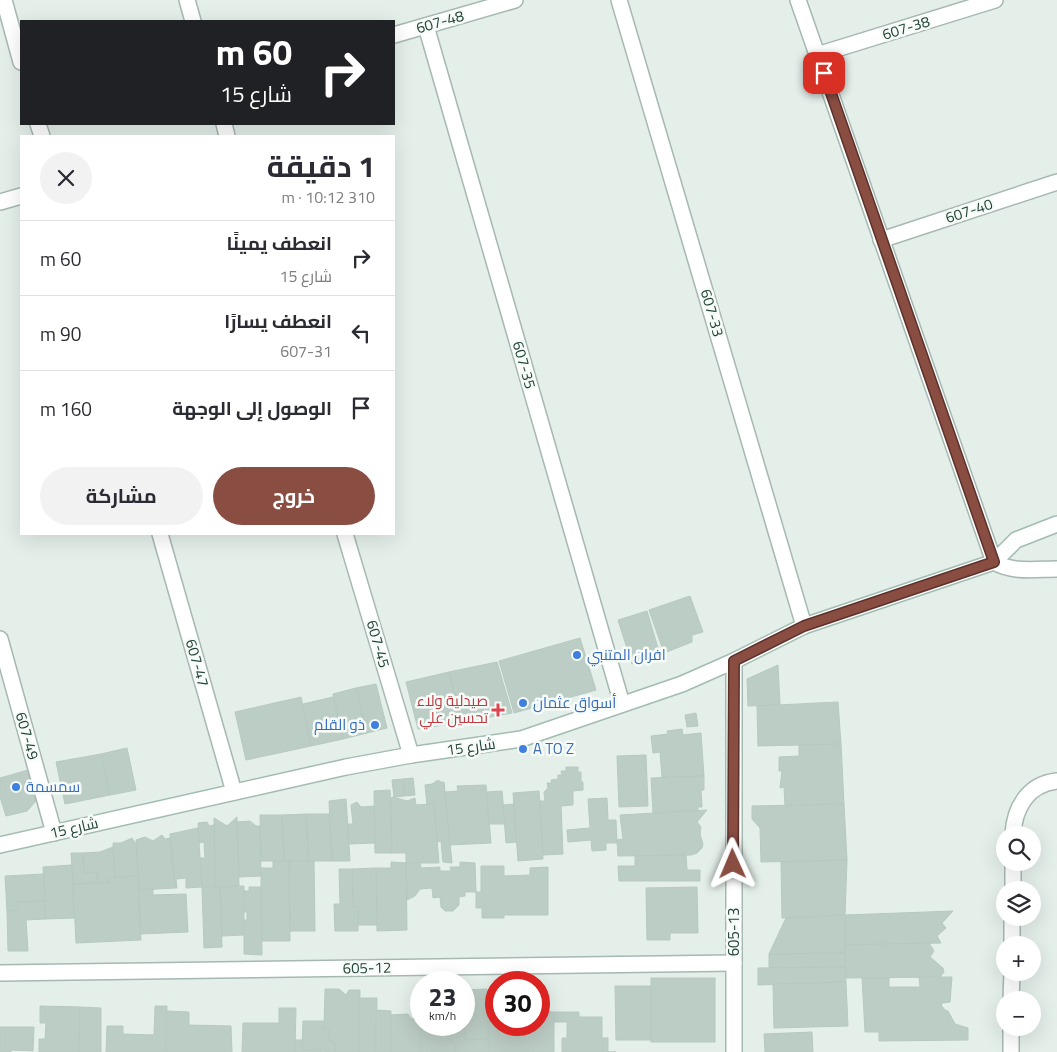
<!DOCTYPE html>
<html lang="ar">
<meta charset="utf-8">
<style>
body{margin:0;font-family:"Titillium Web",Cairo,sans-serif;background:#f2f2f3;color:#2b2b33;direction:rtl;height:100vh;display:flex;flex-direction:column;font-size:19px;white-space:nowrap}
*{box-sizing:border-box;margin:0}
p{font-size:16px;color:#7c7c81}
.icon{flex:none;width:28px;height:28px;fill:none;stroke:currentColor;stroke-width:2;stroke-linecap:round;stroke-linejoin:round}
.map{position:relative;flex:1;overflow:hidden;direction:ltr}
.panel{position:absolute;left:20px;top:135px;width:375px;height:400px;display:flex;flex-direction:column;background:#fff;border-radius:0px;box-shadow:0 5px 20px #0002;direction:rtl}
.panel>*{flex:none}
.hud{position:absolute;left:20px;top:20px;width:375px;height:105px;border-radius:0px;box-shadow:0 5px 20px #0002;direction:rtl;background:#202124;color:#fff;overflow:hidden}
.controls{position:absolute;left:996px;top:826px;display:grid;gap:10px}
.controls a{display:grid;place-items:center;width:45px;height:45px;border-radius:50%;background:#fff;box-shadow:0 5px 20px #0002;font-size:25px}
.speed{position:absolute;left:410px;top:971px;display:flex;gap:10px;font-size:25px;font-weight:700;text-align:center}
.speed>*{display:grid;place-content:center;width:65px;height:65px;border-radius:50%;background:#fff;box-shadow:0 5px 20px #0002;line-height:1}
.speed small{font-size:12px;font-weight:400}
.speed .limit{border:8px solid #d22;background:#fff;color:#111}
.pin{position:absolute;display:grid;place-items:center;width:42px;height:42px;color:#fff;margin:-21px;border-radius:10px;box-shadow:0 2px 8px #0006}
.me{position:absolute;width:55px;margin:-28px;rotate:359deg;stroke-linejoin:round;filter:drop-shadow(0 0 4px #0008)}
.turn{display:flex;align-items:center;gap:18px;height:105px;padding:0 20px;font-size:22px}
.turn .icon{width:65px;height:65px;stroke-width:2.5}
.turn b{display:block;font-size:35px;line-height:42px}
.round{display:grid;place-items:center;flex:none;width:52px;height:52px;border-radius:26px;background:#f2f2f3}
.summary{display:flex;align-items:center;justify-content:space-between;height:85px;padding:0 20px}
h1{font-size:30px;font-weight:700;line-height:38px}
.cta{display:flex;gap:10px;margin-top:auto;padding:10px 20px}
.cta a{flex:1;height:58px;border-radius:30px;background:#8a4d42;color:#fff;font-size:20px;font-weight:700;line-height:58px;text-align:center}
.cta a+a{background:#f2f2f3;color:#2b2b33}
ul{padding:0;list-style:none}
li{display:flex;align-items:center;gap:15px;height:75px;padding:0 20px;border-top:1px solid #e1e1e2}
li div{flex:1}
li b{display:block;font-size:19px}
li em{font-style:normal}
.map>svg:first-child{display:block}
</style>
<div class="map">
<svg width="1057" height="1052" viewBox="0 0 1057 1052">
<rect width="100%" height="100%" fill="#e4efea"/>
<g fill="#bccdc5" stroke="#b6c9c0">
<path d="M690 596 703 632 692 635V642L664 653 649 610Z"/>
<path d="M647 611 658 648 641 655 643 659 632 664 618 620Z"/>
<path d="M580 638 596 690 514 713 499 661Z"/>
<path d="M497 662 512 713 462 722 449 672Z"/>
<path d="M778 665 780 705 748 706 747 679Z"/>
<path d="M449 672 462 722 418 729 406 682Z"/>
<path d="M376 684 387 728 367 733 356 688Z"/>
<path d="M356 688 367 733 343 739 333 694Z"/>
<path d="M301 697 311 746 246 760 235 712Z"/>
<path d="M333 697 343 739 311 746 303 704Z"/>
<path d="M838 702 841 744 758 746 757 706Z"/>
<path d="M696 713 698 726 687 727 685 715Z"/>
<path d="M682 729 683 735 701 733 704 776 662 777 660 752 653 753 651 736 668 734 667 731Z"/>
<path d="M841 744 844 804 785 806 784 787 780 788 782 771H779V757L799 756V745Z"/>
<path d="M127 748 136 790 110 795 101 754Z"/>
<path d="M101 754 110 795 65 804 56 762Z"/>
<path d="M646 755 648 806 619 807 617 756Z"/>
<path d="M566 767H578V772H581V782H583V790L573 791V805L561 806 563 854 543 855 540 801H545L544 792 548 788 547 783H552L551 780 558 779V775H562L561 771H566Z"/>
<path d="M28 770 37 800 27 811 6 816 0 797V778Z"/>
<path d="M704 776V790H701L702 807H698V810L653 813 651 778Z"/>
<path d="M413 778 415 795 404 796 403 779Z"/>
<path d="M403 779 404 796 394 797 392 780Z"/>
<path d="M438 780 441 782H444L452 863 443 862 441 841 437 842 434 804 427 805 425 785 432 784Z"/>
<path d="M486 785 491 843 450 845 445 792 458 791 457 786Z"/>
<path d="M390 790 392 853H375L374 791Z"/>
<path d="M502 791 505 824H489L487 792Z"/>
<path d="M539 791 543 859 518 861 513 793Z"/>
<path d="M393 797 407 801 415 798 416 805 434 804 439 863H406V853H392L391 798Z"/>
<path d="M607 798 608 820H616L617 843H606V850L592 851 591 840 568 842 567 830 590 828 588 799Z"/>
<path d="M346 799 350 861H332L329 801Z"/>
<path d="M357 802 361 807 374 806 375 843 349 844 348 824H353L351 805Z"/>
<path d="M514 804 516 842 506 843 503 805Z"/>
<path d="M844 804 847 860 761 862 760 828 752 819V806Z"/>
<path d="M707 810 697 822 701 827 700 834 703 844 702 848 697 853 691 855 618 856 617 840 623 839 620 815Z"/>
<path d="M306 814H329L332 861H309Z"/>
<path d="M306 814 309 861H284L282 815Z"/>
<path d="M260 815H282L284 861H261Z"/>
<path d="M237 817 239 886 215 887 214 818 227 826Z"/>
<path d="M250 821 256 826H260L261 876 239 877 237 822Z"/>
<path d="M207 822 209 826 214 825 215 887H202L200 858H205L204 842 199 843 198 823Z"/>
<path d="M198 828 202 887 186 888V878L176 879 177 888H175L170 834Z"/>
<path d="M162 835 165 839 170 838 175 888 139 890 136 840 145 837 153 841Z"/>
<path d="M132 838 136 844 138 876 115 878 113 843H121Z"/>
<path d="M113 847 115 878H108L109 883H97V872L84 873 83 853 100 852Z"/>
<path d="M71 853H83L84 873 97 872V883L73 884Z"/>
<path d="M686 855 687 870H700V881H619L618 866H635V856Z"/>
<path d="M847 860 845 915 782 918 781 862Z"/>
<path d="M273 861H289L290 941H261V868H273Z"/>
<path d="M289 861H314L315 931H290Z"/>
<path d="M391 862 406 863 407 930 377 931 376 868H391Z"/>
<path d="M460 862 475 863 476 892H465V896L459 897V905L453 911H445L441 907 440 897 433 898 432 888 420 889 415 896 407 900 406 863H420L421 868 440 867V871H451L450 867H460Z"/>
<path d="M72 865 74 918 45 919 43 867Z"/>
<path d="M481 866H504V876L530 875V868L548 867V915H504V918H482V908H476V892H481Z"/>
<path d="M376 868 377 925H358V907H353L352 869Z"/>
<path d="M339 869H352L353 907H358V931H335L334 904H340Z"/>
<path d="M44 874 45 901 18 902V910L7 911 5 876Z"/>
<path d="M138 876 141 940 76 943 73 884 109 883 108 878Z"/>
<path d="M244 886V935L222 936 220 887Z"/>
<path d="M202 887H220L222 947 204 948Z"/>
<path d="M249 887H261L262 955 244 954V920H247V912H244V891H249Z"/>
<path d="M697 887 698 933H670V940H647L646 888Z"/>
<path d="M153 889V895L186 894 188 932 140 934 139 890Z"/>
<path d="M45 901V919L26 920 28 951H8L7 911 18 910V902Z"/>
<path d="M953 911 942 923 946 928 937 936 941 943 845 945V915Z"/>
<path d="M845 915V953L769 954 786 918Z"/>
<path d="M929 943 934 951 930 957 943 968 944 972 940 977 846 978 845 945Z"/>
<path d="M845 953V967L769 968V954Z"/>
<path d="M845 967 846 982 758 985V968Z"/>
<path d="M919 977H952L950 1002 943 1003 941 1005 945 1010 948 1011 955 1024 968 1028V1040L879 1041V1032H865L862 978H889V987H920Z"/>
<rect x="651" y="978" width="64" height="64"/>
<path d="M846 982 848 1026 774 1028 773 984Z"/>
<path d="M615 986H651V1040H616Z"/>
<path d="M325 989H339L346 995 349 990H360L359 1052H335V1042L329 1041V1029H324Z"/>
<path d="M487 989 488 1039 465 1040 464 990Z"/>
<path d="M359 998H377L376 1052H359Z"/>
<path d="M40 1006 80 1007 79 1052H39V1039H45L46 1023H40Z"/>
<path d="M155 1006H167L166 1052H106L107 1026H123V1034L154 1035Z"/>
<path d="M80 1007 101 1008V1052H79Z"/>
<path d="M279 1008H296L295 1052H242L243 1023H279Z"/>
<path d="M376 1010 391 1011V1052H376Z"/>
<path d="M166 1011 189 1012V1025L231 1026 232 1052H166Z"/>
<path d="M539 1011 554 1012V1052H489L488 1016H496V1025H539Z"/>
<path d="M464 1012 465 1040 488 1039 489 1052H455V1044L443 1032 442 1025H464Z"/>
<path d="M554 1012H579V1017H602V1038H608V1052H616H562V1038H567V1022H554Z"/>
<path d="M408 1014 412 1019 420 1018 421 1052H391V1015Z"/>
<path d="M303 1021H324V1029H329V1041L335 1042V1052L302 1050Z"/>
<path d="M420 1023 421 1025H434L438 1027 433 1032 438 1035 443 1032 455 1044V1052H421Z"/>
<path d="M0 1027H34L33 1051 11 1050V1052H0Z"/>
<path d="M812 1032 813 1052H765L764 1034Z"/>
<path d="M295 1040H302V1050H321V1052H295Z"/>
</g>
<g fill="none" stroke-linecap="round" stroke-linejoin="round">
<defs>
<g id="street">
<path d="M4 0 21 62"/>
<path d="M187 0 193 21"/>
<path d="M619 0 804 626"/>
<path d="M798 0 994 562C1013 573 1036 569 1057 569"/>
<path d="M426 26 622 704"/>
<path d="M394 35 515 0"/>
<path d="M817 55 995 0"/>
<path d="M38 124 42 136"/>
<path d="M224 124 227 136"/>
<path d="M0 202 21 196"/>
<path d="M881 240 1057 182"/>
<path d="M160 534 234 792"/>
<path d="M345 534 411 755"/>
<path d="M0 639 54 833"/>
<path d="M734 661V1052"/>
<path d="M1013 835C1014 808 1028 784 1057 781"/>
<path d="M1013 890V862"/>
<path d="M1012 945V918"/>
<path d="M0 973 734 963"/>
<path d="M1011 1000 1012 972"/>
<path d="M1011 1052V1028"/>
</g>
<path id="secondary" d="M0 845 346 767 411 755 521 739 682 684 734 661 804 626 994 562 1016 540 1057 524"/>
</defs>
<use href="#street" stroke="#a6b8b1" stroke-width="18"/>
<use href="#secondary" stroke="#a2bcb1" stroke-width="18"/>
<use href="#street" stroke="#fff" stroke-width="15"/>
<use href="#secondary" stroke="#fff" stroke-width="15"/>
</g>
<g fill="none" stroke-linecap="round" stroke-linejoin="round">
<defs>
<path id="route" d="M733 864 734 661 804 626 994 562 824 73"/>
</defs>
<use href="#route" stroke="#5a322b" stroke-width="12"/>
<use href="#route" stroke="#8a4d42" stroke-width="9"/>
</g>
<g fill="#3f7fe0" stroke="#f6fbf8" stroke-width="2">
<circle cx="577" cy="655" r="5"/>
<circle cx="523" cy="703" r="5"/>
<circle cx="375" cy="725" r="5"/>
<circle cx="523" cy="749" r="5"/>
<circle cx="16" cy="787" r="5"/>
</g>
<path fill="#e0444e" stroke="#f6fbf8" stroke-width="2" d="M495.5 702.5h5v5h5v5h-5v5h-5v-5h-5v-5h5z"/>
<g text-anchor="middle" stroke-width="5" stroke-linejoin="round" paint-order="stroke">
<g font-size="15" fill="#224338" stroke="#f6fbf8">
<text transform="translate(440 22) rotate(-16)" y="5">607-48</text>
<text transform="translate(906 28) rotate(-17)" y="5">607-38</text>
<text transform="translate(969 211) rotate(-18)" y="5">607-40</text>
<text transform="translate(712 313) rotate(74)" y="5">607-33</text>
<text transform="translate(524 365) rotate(74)" y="5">607-35</text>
<text transform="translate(378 644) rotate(74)" y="5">607-45</text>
<text transform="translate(197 663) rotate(74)" y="5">607-47</text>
<text transform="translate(27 736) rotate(74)" y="5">607-49</text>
<text transform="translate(471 747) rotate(-8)" y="5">شارع 15</text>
<text transform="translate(74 828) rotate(-13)" y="5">شارع 15</text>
<text transform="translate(734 932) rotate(-90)" y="5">605-13</text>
<text transform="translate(367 968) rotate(-1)" y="5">605-12</text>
</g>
<g font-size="15" fill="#366cbe" stroke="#f6fbf8" text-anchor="start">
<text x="587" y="660">افران المتنبي</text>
<text x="533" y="708">أسواق عثمان</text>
<text x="365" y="730" text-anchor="end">ذو القلم</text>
<text x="533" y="754">A TO Z</text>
<text x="26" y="792">سمسمة</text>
</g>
<g font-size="15" fill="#be3a42" stroke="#f6fbf8" text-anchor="end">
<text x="488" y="706">صيدلية ولاء<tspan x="488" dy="17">تحسين علي</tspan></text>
</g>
</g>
</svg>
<div class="controls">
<a><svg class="icon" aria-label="search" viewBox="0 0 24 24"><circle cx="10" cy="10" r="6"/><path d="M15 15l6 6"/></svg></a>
<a><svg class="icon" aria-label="layers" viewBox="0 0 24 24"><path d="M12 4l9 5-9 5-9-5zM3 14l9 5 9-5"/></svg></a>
<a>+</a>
<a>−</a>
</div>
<div class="speed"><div>23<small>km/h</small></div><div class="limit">30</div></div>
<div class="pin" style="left:824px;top:73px;background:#d93025"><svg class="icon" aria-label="arrive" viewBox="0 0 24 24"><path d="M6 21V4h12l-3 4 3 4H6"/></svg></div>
<svg class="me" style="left:733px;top:864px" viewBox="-20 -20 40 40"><path d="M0-17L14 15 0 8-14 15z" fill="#8a4d42" stroke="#fff" stroke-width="4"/></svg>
<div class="hud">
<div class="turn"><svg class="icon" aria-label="right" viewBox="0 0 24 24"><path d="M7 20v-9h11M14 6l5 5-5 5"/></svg><div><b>60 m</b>شارع 15</div></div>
</div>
<section class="panel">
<div class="summary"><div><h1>1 دقيقة</h1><p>310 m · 10:12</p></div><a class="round"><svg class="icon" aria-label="close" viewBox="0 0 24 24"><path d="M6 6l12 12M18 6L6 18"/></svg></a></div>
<ul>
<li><svg class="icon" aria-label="right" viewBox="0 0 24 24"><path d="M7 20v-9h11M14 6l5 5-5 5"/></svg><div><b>انعطف يمينًا</b><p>شارع 15</p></div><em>60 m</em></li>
<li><svg class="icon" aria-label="left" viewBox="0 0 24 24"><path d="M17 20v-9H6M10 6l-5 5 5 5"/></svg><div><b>انعطف يسارًا</b><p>607-31</p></div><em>90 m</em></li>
<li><svg class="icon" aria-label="arrive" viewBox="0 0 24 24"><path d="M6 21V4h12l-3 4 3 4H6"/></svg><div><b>الوصول إلى الوجهة</b></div><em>160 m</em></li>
</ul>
<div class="cta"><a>خروج</a><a>مشاركة</a></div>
</section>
</div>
